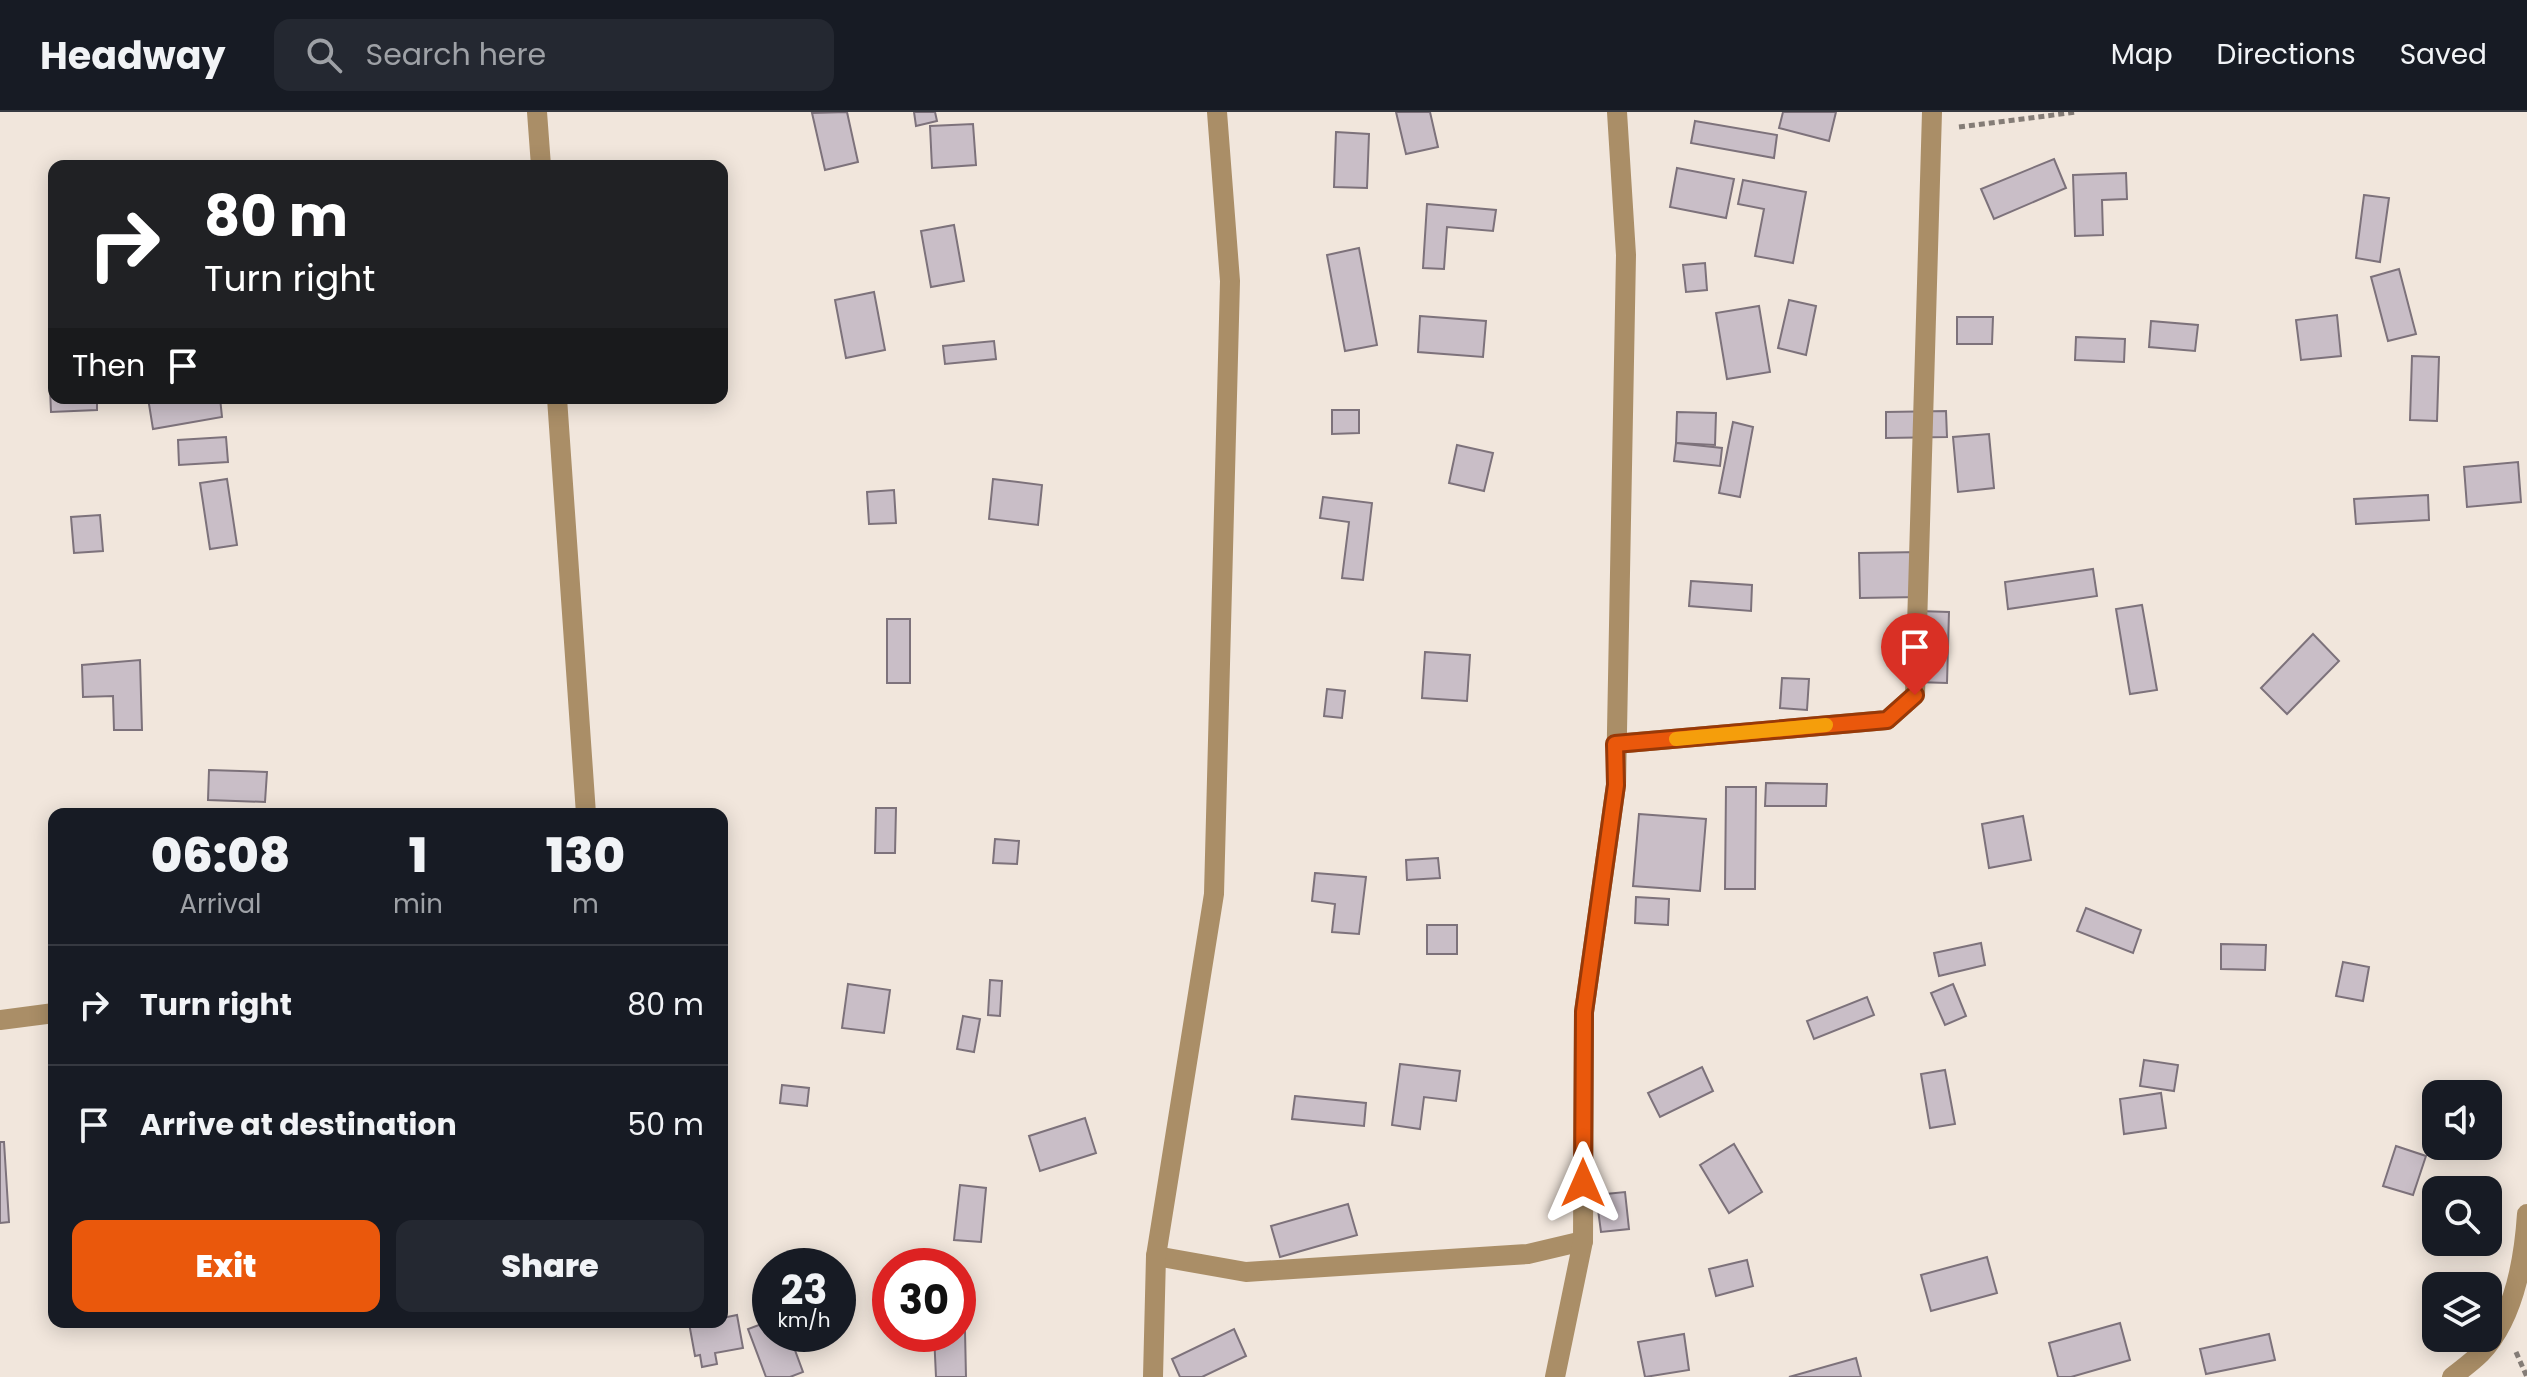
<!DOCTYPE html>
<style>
body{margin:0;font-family:Poppins,sans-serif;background:#242831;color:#f1f3f6;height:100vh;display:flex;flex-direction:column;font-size:30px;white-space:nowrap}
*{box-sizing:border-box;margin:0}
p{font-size:26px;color:#9ea1a6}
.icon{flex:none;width:44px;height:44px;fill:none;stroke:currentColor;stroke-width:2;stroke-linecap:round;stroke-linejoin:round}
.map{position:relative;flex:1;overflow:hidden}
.drawer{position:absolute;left:48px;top:696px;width:680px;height:520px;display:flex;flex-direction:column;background:#171b24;border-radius:16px;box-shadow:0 4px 20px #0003}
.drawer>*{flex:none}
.hud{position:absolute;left:48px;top:48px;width:680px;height:244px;border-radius:16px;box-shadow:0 4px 20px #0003;background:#202124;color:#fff;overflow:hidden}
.controls{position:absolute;left:2422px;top:968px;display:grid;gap:16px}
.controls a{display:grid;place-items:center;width:80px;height:80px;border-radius:16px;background:#171b24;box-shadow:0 4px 20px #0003;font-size:40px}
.speed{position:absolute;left:752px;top:1136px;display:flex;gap:16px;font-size:40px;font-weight:700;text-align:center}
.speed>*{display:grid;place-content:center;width:104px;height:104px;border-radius:50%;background:#171b24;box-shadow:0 4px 20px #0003;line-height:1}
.speed small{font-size:20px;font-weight:400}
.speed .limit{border:12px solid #d22;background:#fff;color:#111}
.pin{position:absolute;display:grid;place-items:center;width:68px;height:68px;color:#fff;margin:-82px -34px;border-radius:50% 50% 50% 0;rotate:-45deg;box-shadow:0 0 8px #0007}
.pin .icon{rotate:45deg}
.me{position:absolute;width:88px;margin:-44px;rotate:0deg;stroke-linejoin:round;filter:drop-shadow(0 0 6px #0008)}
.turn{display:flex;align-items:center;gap:28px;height:168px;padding:0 24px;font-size:36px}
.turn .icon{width:104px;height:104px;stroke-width:2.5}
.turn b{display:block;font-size:56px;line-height:68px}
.then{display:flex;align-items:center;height:76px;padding:0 24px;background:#0003;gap:16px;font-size:30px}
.eta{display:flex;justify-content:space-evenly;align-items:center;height:136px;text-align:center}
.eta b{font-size:48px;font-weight:800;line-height:56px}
.action{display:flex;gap:16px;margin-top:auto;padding:16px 24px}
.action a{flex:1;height:92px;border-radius:16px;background:#ea580c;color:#fff;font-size:32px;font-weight:800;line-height:92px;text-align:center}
.action a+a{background:#242831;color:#f1f3f6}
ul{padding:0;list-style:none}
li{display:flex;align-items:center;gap:24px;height:120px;padding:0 24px;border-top:2px solid #363941}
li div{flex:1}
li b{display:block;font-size:30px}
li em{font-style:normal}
header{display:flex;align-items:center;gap:48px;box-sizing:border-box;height:112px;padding:0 40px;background:#171b24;border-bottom:2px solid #363941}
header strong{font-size:38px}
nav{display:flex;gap:44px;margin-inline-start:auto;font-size:28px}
.search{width:560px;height:72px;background:#242831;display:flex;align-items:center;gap:20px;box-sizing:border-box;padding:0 28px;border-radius:16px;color:#9ea1a6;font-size:30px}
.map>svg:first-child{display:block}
</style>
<header>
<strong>Headway</strong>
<div class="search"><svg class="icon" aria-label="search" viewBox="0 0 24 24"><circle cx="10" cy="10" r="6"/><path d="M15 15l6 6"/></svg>Search here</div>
<nav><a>Map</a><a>Directions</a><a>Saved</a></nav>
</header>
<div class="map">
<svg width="2527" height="1265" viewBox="0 0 2527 1265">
<rect width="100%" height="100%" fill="#f1e6dc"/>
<g fill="#c9bec7" stroke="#7d727b" stroke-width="2">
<path d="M847 0 858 50 825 58 812 1Z"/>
<path d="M914 0H935L937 9 916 14Z"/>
<path d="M1396 0H1430L1438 35 1406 42Z"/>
<path d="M1783 0H1836L1829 29 1779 16Z"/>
<path d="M1695 9 1777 23 1774 46 1691 31Z"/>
<path d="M973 12 976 53 932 56 930 14Z"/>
<path d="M1336 20 1369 22 1367 76 1334 75Z"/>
<path d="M2054 47 2066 76 1994 107 1981 77Z"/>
<path d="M1677 56 1734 67 1726 106 1670 95Z"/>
<path d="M2126 61 2127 87 2102 88 2103 123 2075 124 2073 63Z"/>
<path d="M1743 68 1806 80 1793 151 1755 144 1764 97 1738 92Z"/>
<path d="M2364 83 2389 86 2380 150 2356 146Z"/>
<path d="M1427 92 1496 98 1493 119 1447 115 1444 157 1423 156Z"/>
<path d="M954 113 964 169 931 175 921 119Z"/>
<path d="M1359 136 1377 233 1345 239 1327 143Z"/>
<path d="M1705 151 1707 178 1686 180 1683 153Z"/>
<path d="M2399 157 2416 222 2388 229 2371 165Z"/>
<path d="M874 180 885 238 846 246 835 188Z"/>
<path d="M1789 188 1816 194 1806 243 1778 236Z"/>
<path d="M1759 194 1770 260 1727 267 1716 201Z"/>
<path d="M2337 203 2341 244 2301 248 2296 208Z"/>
<path d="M1420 204 1486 209 1483 245 1418 240Z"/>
<path d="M1957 205H1993L1992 232H1957Z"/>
<path d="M2151 209 2198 213 2195 239 2149 235Z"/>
<path d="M2076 225 2125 227 2124 250 2075 248Z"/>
<path d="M994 229 996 247 945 252 943 234Z"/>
<path d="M2412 244 2439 245 2437 309 2410 308Z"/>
<path d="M54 252V286H97V298L51 300 49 253Z"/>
<path d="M148 286H220L222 305 153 317Z"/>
<path d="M1332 298H1359V321L1332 322Z"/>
<path d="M1946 299 1947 325 1886 326V300Z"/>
<path d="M1677 300 1716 301 1715 333 1676 331Z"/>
<path d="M1733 310 1753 315 1740 385 1719 381Z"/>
<path d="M1989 322 1994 376 1958 380 1953 325Z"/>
<path d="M226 325 228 350 179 353 178 328Z"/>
<path d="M1676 331 1722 336 1720 354 1674 349Z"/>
<path d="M1457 333 1493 341 1484 379 1449 371Z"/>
<path d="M2518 350 2521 390 2467 395 2464 355Z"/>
<path d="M227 367 237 433 210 437 200 371Z"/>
<path d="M993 367 1042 373 1038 413 989 407Z"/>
<path d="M894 378 896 411 869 412 867 380Z"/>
<path d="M2428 383 2429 408 2356 412 2354 387Z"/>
<path d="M1323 385 1372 391 1363 468 1342 466 1349 410 1320 406Z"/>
<path d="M100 403 103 439 74 441 71 405Z"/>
<path d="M1920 440V485L1860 486 1859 441Z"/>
<path d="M2093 457 2097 484 2008 497 2005 470Z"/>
<path d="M1691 469 1752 473 1751 499 1689 494Z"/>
<path d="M2142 493 2157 578 2130 582 2116 497Z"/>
<path d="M1918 499 1949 500 1947 571 1916 570Z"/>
<rect x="887" y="507" width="23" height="64"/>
<path d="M2313 522 2339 549 2287 602 2261 576Z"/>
<path d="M1425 540 1470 543 1467 589 1422 586Z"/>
<path d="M140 548 142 618H114L113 584 83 585 82 553Z"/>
<path d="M1782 566 1809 567 1807 598 1780 596Z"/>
<path d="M1327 577 1345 579 1342 606 1324 604Z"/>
<path d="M209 658 267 660 265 690 208 688Z"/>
<path d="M1766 671 1827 672 1826 694H1765Z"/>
<path d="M1726 675H1756L1755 777H1725Z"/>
<path d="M876 696H896L895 741H875Z"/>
<path d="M1639 702 1706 707 1700 779 1633 774Z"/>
<path d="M2023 704 2031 748 1989 756 1982 712Z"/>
<path d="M995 727 1019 729 1017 752 993 751Z"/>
<path d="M1438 746 1440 766 1407 768 1406 748Z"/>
<path d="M1315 761 1366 765 1359 822 1332 820 1335 792 1312 789Z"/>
<path d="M1636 785 1669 787 1668 813 1635 811Z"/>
<path d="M2086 796 2141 818 2133 841 2077 819Z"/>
<rect x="1427" y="813" width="30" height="29"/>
<path d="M1981 831 1985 853 1939 864 1934 841Z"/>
<path d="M2221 832 2266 833 2265 858 2221 857Z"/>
<path d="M2343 850 2369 855 2363 889 2336 884Z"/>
<path d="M990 868 1002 869 1000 904 988 903Z"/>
<path d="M848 872 890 878 884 921 842 916Z"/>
<path d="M1953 872 1966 904 1945 913 1931 881Z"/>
<path d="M1867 885 1874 903 1814 927 1807 909Z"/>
<path d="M963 904 980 907 974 940 957 937Z"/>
<path d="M2144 948 2178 953 2174 979 2140 974Z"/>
<path d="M1400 952 1460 959 1456 989 1424 985 1420 1017 1392 1013Z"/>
<path d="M1702 955 1713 979 1660 1005 1648 981Z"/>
<path d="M1945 958 1955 1012 1930 1016 1921 962Z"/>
<path d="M782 973 809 976 807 994 780 991Z"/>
<path d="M2161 981 2166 1016 2124 1022 2120 987Z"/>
<path d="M1295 984 1366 991 1364 1014 1292 1007Z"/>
<path d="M1085 1006 1096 1041 1040 1059 1029 1024Z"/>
<path d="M0 1030H4L9 1110 0 1111Z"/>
<path d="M1734 1032 1762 1080 1729 1101 1700 1053Z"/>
<path d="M2396 1034 2426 1044 2413 1083 2383 1074Z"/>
<path d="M960 1073 986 1076 981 1130 954 1128Z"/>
<path d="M1625 1080 1629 1117 1601 1120 1596 1083Z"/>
<path d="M1348 1092 1357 1123 1280 1145 1271 1114Z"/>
<path d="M1987 1145 1997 1181 1931 1199 1921 1163Z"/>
<path d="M1747 1148 1753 1174 1716 1184 1709 1157Z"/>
<path d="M737 1203 743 1236 715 1241 717 1252 702 1255 700 1243 695 1244 689 1211 722 1210V1206Z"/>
<path d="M770 1209V1222H789L803 1260 790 1265H766L748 1217Z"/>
<path d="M2120 1211 2130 1248 2071 1265H2058L2049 1231Z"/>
<path d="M1234 1217 1246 1244 1202 1265H1180L1172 1247Z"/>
<path d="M958 1219H965L966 1265H936L934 1222H958Z"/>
<path d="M1684 1222 1689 1258 1645 1265 1638 1230Z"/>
<path d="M2269 1222 2275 1248 2206 1262 2200 1237Z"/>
<path d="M1856 1246 1861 1265H1789Z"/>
</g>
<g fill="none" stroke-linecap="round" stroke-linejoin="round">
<g stroke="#847c76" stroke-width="5" stroke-dasharray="6 4" stroke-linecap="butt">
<path d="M1959 15 2077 0"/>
<path d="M2516 1240 2527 1265"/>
</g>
<g stroke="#aa8e67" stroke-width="20">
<path d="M537 0 541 54"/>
<path d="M557 286 586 702"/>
<path d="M1615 632 1887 608 1915 583 1932 0"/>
<path d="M0 908 54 901"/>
<path d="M1156 1144 1246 1160 1528 1142 1583 1129"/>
<path d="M1153 1265 1156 1144 1214 782 1230 169 1217 0"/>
<path d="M1555 1265 1583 1129 1584 900 1616 673 1626 143 1617 0"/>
</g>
<path stroke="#aa8e67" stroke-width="20" d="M2452 1265C2462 1257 2472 1250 2481 1241 2514 1206 2524 1148 2527 1102"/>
</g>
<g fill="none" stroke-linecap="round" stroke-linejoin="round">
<defs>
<path id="route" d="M1583 1071 1584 900 1616 673 1615 632 1887 608 1915 583"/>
</defs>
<use href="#route" stroke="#983908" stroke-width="20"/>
<use href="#route" stroke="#ea580c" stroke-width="14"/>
<path stroke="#f59e0b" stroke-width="14" d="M1676 627 1826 613"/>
</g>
</svg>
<div class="controls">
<a><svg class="icon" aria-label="sound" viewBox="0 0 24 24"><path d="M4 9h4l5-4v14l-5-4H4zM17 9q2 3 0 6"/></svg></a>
<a><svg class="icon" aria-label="search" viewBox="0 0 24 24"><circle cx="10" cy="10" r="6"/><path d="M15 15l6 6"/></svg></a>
<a><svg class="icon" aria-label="layers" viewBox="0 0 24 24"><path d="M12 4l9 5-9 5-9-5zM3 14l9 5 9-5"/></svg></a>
</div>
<div class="speed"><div>23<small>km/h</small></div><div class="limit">30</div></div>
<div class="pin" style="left:1915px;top:583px;background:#d93025"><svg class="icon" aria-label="arrive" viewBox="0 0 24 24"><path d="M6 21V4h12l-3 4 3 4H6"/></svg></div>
<svg class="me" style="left:1583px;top:1071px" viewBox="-20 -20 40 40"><path d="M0-17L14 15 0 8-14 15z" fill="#ea580c" stroke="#fff" stroke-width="4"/></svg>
<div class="hud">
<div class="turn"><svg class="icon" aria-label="right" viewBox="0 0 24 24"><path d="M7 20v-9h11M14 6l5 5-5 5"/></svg><div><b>80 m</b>Turn right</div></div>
<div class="then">Then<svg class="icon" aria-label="arrive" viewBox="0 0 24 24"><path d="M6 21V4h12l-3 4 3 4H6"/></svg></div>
</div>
<section class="drawer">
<div class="eta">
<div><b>06:08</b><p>Arrival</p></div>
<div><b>1</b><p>min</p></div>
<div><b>130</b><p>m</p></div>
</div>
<ul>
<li><svg class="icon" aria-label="right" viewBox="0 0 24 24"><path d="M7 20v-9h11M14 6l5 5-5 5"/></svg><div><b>Turn right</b></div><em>80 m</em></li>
<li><svg class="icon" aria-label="arrive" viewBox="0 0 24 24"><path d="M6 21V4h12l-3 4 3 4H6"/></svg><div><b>Arrive at destination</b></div><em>50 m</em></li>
</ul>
<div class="action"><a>Exit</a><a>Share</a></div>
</section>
</div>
